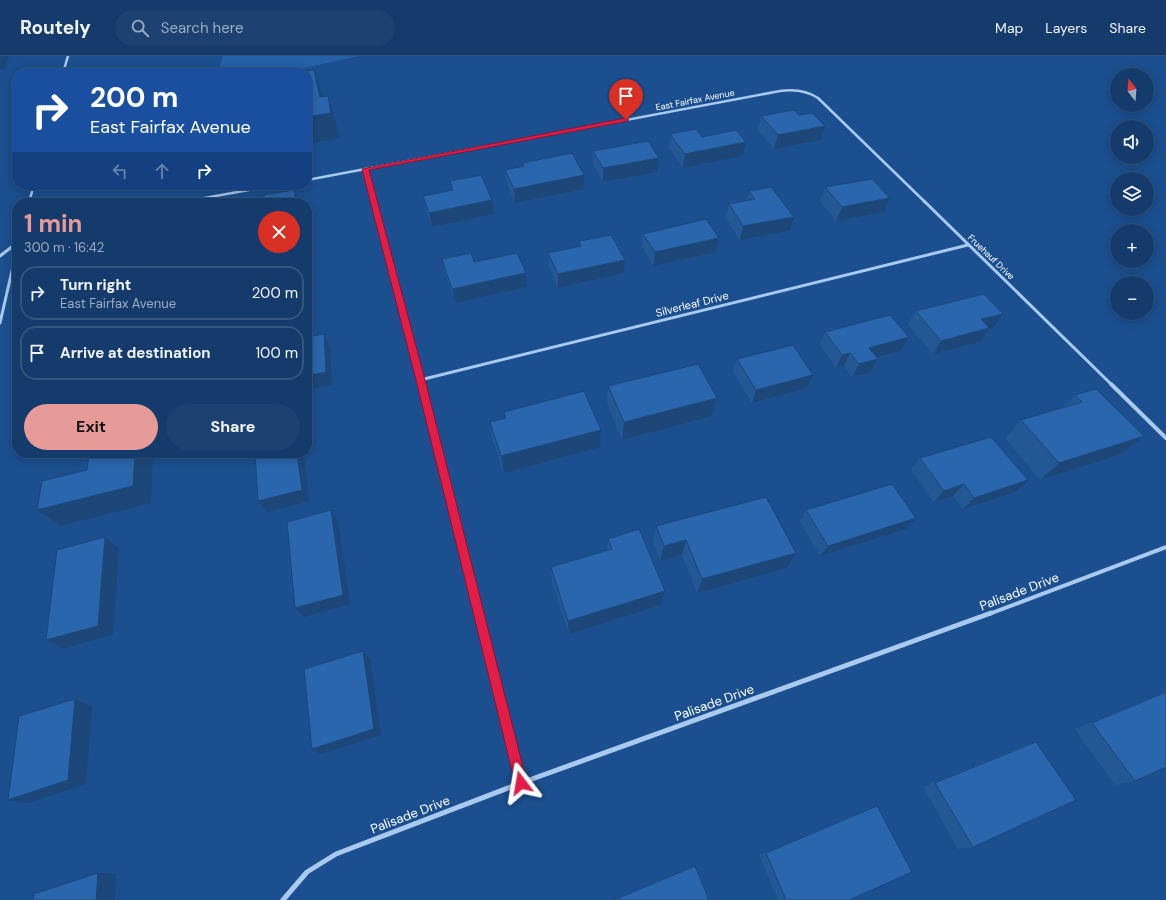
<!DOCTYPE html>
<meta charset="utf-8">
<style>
body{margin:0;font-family:"DM Sans",sans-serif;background:#1d4271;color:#f1f3f6;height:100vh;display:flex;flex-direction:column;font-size:15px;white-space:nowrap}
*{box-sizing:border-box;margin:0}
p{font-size:13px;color:#9dadc1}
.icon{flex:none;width:22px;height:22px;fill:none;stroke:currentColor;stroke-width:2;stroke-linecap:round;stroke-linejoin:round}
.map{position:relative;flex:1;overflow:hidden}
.panel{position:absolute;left:12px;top:142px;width:300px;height:260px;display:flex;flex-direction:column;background:#143b6b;border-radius:16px;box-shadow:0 2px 10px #0003,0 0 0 1px #33557e}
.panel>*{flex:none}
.top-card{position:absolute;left:12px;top:12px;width:300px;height:122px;border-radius:16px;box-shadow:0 2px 10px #0003,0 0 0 1px #33557e;background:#1a4fa0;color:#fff;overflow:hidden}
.needle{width:26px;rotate:343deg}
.buttons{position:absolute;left:1110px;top:12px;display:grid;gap:8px}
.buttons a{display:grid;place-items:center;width:44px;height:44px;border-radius:50%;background:#143b6b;box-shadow:0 2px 10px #0003,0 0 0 1px #33557e;font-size:20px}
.pin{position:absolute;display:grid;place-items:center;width:34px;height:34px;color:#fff;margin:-41px -17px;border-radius:50% 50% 50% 0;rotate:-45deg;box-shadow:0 0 4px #0007}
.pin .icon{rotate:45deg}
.me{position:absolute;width:44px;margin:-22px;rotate:346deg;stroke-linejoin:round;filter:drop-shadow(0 0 3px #0008)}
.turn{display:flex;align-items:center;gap:14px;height:84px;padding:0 12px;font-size:18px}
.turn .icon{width:52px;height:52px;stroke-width:2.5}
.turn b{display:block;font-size:28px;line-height:34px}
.lanes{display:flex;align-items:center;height:38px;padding:0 12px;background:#0003;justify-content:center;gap:20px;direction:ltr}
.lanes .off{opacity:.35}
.round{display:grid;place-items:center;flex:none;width:42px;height:42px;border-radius:21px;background:#1d4271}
.headline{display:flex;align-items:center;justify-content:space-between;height:68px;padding:0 12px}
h1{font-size:24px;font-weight:700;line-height:30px;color:#e69b98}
.cta{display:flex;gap:8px;margin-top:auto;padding:8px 12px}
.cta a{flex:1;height:46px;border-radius:24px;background:#e69b98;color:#111;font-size:16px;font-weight:700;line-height:46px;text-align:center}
.cta a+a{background:#1d4271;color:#f1f3f6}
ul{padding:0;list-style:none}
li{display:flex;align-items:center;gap:12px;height:54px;margin:0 8px 6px;padding:0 4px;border:2px solid #33557e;border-radius:16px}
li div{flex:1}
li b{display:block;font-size:15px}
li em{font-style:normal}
header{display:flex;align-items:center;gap:24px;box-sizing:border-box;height:56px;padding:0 20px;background:#143b6b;border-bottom:1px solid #33557e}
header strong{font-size:19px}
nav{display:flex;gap:22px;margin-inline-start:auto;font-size:14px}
.search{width:280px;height:36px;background:#1d4271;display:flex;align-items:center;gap:10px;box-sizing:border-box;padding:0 14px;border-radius:22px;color:#9dadc1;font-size:15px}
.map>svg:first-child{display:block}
</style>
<header>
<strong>Routely</strong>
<div class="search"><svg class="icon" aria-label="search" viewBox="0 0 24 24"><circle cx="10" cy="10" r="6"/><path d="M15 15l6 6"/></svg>Search here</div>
<nav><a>Map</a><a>Layers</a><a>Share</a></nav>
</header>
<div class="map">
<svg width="1166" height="844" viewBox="0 0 1166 844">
<rect width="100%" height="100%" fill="#1b4f8f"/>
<path fill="#2461a8" d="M223 0H359L282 17H223L219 13Z"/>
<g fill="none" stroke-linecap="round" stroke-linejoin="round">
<g stroke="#a9c9ee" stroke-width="2.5">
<path d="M63 17 68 0"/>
<path d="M365 113 374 146"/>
<path d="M307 124 780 35C794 33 806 34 818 42L925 146"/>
<path d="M29 146 34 129"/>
<path d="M182 146 277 129"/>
</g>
<g stroke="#a9c9ee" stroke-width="3">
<path d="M373 145 421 329"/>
<path d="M924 145 1112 329"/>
<path d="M29 147V145"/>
<path d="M178 147 188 145"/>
<path d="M0 200 17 187"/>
<path d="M0 267 17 193"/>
<path d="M420 324 968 189"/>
</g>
<g stroke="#a9c9ee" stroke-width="4">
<path d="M421 328 479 558"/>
<path d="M1111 328 1166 382"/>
<path d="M989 558 1166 491"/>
</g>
<g stroke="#a9c9ee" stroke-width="5">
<path d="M478 557 521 727"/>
<path d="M283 844 307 816 336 798 521 727 991 557"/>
</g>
</g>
<g fill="#245895">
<path d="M799 59 821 84 774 93 758 74 761 60Z"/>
<path d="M670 78 702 81 746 86 743 100 683 112 669 92Z"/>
<path d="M593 95 657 116 603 126 593 108Z"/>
<path d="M522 107 584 119V133L515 147 507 128 505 114 522 111Z"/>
<path d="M450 125 492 144 494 158 432 171 426 154 423 140 452 134Z"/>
<path d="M825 131 884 156 836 165 820 145Z"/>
<path d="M749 135 794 161 789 175 740 184 726 162 729 148 747 145Z"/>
<path d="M643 178 719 182 716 196 653 210 642 191Z"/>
<path d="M579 185 624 217 558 232 549 210 548 197 579 190Z"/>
<path d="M442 203 474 206 526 217 527 231 455 247 445 216Z"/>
<path d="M916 255 993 272 989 273 980 286 933 298 908 268Z"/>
<path d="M825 276 909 281 901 295 877 302 878 303 871 316 852 321 844 310 836 312 820 289Z"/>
<path d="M737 303 807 332 752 347 733 316Z"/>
<path d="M608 330 717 342 712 360 622 384 607 348Z"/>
<path d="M1075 339 1144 380 1122 398 1040 424 1005 382 1021 364 1062 352Z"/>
<path d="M504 356 600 391 504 417 493 384 490 366 505 362Z"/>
<path d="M920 402 1016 436 963 453 953 440 934 446 911 414Z"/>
<path d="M806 454 906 473 820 500 800 465Z"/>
<path d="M656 470 796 497 787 512 697 537 682 499 660 505 653 485Z"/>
<path d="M608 483 661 549 569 578 552 526 551 511 607 495Z"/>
<path d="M1166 635V711L1135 725 1115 729 1075 673Z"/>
<path d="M1036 686 973 791 958 793 923 731 1020 691Z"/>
<path d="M877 750 849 844H778L759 799 866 754Z"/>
<path d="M695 810 709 844H613L691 811Z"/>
</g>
<g fill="#1d4779">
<path d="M0 0H9L5 13 0 14Z"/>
<path d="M314 14 322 39 326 58 328 40 336 65 339 82 307 88V61L320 41Z"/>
<path d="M825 70 821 84 774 93 778 79Z"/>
<path d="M746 86 743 100 683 112 685 98Z"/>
<path d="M659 102 657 116 603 126V112Z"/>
<path d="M584 119V133L515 147 514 133Z"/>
<path d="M92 129H118L94 133Z"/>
<path d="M294 134 299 147H296Z"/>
<path d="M890 142 884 156 836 165 842 151Z"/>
<path d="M492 144 494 158 432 171 429 157Z"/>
<path d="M794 161 789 175 740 184 743 170Z"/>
<path d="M719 182 716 196 653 210 655 196Z"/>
<path d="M625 204 624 217 558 232V218Z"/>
<path d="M526 217 527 231 455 247 452 233Z"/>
<path d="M307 235 309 250H307Z"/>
<path d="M1003 258 993 272 989 273 980 286 933 298 941 285 981 263Z"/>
<path d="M324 278 330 291 332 329 307 334V320Z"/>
<path d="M909 281 901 295 863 305 869 292Z"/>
<path d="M850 297 844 310 836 312 842 299Z"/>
<path d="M878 303 871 316 852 321 859 308Z"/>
<path d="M813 319 807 332 752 347 756 334Z"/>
<path d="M717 342 712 360 622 384 624 366Z"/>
<path d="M601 374 600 391 504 417 501 400Z"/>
<path d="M1144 380 1122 398 1040 424 1059 407Z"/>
<path d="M135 397H153L151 447 60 470 37 454Z"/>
<path d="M297 397H304L309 445 267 456 258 445Z"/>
<path d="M1028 424 1016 436 963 453 974 442Z"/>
<path d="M964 428 953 440 934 446 944 435Z"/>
<path d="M331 454 338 465 350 548 304 561 295 552Z"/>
<path d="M916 462 906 473 820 500 828 490Z"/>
<path d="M105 481 119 492 113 578 63 593 46 584Z"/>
<path d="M686 484 682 499 660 505 664 490Z"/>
<path d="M796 497 787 512 697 537 702 523Z"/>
<path d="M665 535 661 549 569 578 568 565Z"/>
<path d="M363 595 370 603 381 679 321 698 312 693Z"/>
<path d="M75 643 92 650 86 728 28 747 8 744Z"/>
<path d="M98 817 116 818 115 844H96Z"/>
</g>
<g fill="#2a66ad" stroke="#1d4779">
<path d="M314 14 320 41 328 40 331 57 307 61V17H293Z"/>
<path d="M794 54 799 59 812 57 825 70 778 79 761 60Z"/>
<path d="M696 73 702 81 736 74 746 86 685 98 670 78Z"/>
<path d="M648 85 659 102 603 112 593 95Z"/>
<path d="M572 97 584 119 514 133 505 114 524 110 522 107Z"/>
<path d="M481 119 492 144 429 157 423 140 453 134 450 125Z"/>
<path d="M872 123 890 142 842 151 825 131Z"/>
<path d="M771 131 794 161 743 170 729 148 755 143 749 135Z"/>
<path d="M294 134 296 147H264V139Z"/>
<path d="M706 163 719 182 655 196 643 178Z"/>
<path d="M611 179 625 204 558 218 548 197 581 190 579 185Z"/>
<path d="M471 197 474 206 517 197 526 217 452 233 442 203Z"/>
<path d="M984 238 1003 258 981 263 989 272 941 285 916 255Z"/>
<path d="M890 259 909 281 869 292 878 303 859 308 850 297 842 299 825 276Z"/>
<path d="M324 278 326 316 307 320V281Z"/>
<path d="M793 289 813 319 756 334 737 303Z"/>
<path d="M698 308 717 342 624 366 608 330Z"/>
<path d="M1096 333 1144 380 1059 407 1021 364 1082 346 1075 339Z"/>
<path d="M584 335 601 374 501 400 490 366 506 362 504 356Z"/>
<path d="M991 381 1028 424 974 442 964 428 944 435 920 402Z"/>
<path d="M89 397H135L133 430 37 454 42 425 87 414Z"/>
<path d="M255 397H297L302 434 258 445Z"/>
<path d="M892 428 916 462 828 490 806 454Z"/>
<path d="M766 441 796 497 702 523 686 484 664 490 656 470Z"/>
<path d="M331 454 343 539 295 552 287 466Z"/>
<path d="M639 473 665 535 568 565 551 511 612 493 608 483Z"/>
<path d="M105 481 98 570 46 584 57 494Z"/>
<path d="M363 595 374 673 312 693 304 613Z"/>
<path d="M1166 636V711L1135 725 1092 667Z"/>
<path d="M75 643 68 724 8 744 19 660Z"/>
<path d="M1036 686 1076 744 973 791 935 727Z"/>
<path d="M877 750 912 816 849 844H786L766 797Z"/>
<path d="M695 810 709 844H614Z"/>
<path d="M98 817 96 844H33L34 838Z"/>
</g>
<path fill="#e11d48" stroke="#92132f" d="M626 62H628V65L369 114 425 324 527 727 525 732 521 733 517 732 515 727 416 324 362 113Z"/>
<g text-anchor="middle" stroke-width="4" stroke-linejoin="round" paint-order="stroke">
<g font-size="9" fill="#fff" stroke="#1b4f8f">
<text transform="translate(695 44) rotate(-11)" y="3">East Fairfax Avenue</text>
<text transform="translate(991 201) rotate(44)" y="3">Fruehauf Drive</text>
</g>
<g font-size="11" fill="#fff" stroke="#1b4f8f">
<text transform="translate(692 248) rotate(-14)" y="4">Silverleaf Drive</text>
</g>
<g font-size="13" fill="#fff" stroke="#1b4f8f">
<text transform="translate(1019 535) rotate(-21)" y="5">Palisade Drive</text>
<text transform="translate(714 646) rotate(-20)" y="5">Palisade Drive</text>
<text transform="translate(410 758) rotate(-21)" y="5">Palisade Drive</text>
</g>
</g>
</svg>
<div class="buttons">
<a><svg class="needle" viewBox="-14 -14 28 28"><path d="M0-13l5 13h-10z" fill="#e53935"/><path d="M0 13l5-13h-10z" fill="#9dadc1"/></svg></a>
<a><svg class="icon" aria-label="sound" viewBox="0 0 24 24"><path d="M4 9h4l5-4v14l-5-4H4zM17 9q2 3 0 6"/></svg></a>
<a><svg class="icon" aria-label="layers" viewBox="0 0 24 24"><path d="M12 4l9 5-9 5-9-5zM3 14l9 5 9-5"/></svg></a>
<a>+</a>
<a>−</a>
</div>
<div class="pin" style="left:626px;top:64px;background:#d93025"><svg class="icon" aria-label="arrive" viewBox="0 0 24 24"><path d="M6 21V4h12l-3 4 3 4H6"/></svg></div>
<svg class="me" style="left:521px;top:727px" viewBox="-20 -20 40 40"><path d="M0-17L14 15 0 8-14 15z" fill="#e11d48" stroke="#fff" stroke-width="4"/></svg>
<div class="top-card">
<div class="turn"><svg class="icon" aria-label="right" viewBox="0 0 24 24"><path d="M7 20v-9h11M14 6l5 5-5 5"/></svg><div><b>200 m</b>East Fairfax Avenue</div></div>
<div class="lanes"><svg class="icon off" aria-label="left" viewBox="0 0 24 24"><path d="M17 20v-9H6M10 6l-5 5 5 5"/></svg><svg class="icon off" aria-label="ahead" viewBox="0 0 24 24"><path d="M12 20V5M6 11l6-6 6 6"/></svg><svg class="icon" aria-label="right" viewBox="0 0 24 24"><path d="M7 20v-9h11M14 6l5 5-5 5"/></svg></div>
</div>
<section class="panel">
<div class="headline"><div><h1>1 min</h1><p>300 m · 16:42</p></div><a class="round" style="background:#d93025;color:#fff"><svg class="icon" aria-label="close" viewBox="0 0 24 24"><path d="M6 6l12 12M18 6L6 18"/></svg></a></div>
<ul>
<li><svg class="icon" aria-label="right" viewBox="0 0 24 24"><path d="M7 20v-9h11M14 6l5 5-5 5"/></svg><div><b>Turn right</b><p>East Fairfax Avenue</p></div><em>200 m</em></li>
<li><svg class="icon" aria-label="arrive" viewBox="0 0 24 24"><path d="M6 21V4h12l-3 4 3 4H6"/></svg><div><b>Arrive at destination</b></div><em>100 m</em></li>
</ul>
<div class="cta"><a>Exit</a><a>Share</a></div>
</section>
</div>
